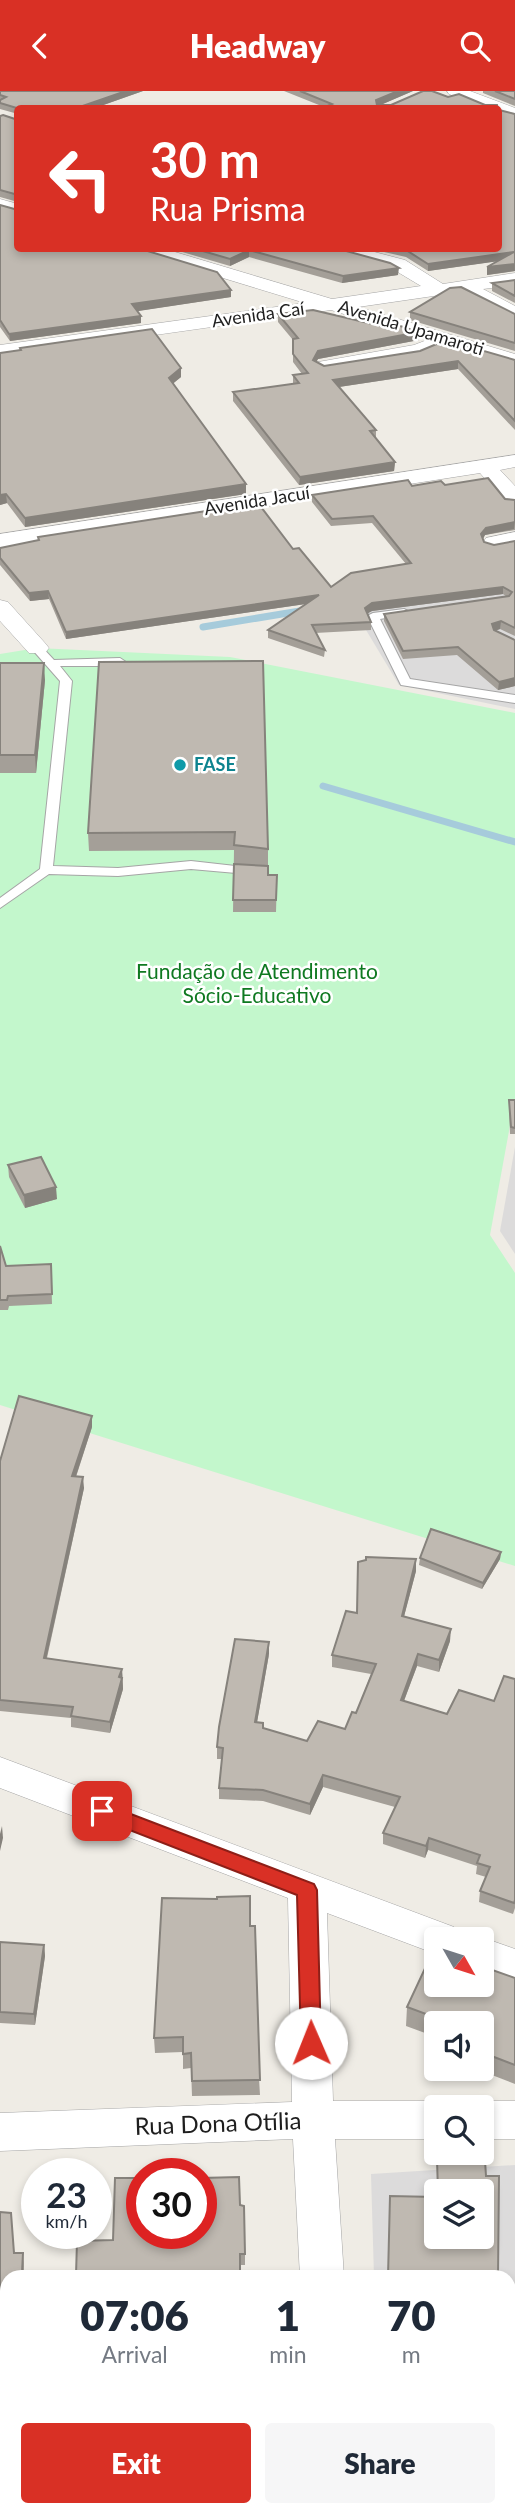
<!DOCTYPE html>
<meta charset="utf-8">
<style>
body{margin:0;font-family:Lato,sans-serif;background:#f6f6f7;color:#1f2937;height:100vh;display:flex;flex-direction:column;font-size:26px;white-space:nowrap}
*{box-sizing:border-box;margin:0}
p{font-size:23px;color:#747a83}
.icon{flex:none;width:38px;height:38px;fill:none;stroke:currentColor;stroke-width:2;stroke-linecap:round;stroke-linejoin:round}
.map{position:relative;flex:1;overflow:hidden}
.sheet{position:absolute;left:0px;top:2179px;width:516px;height:247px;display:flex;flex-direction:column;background:#fff;border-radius:21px 21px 0 0;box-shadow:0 4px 10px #0003}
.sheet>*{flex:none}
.hud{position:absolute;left:14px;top:14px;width:488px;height:147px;border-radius:7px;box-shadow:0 4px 10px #0003;background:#d93025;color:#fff;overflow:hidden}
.needle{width:46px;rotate:129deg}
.fabs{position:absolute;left:424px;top:1836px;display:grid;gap:14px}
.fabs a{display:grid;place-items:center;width:70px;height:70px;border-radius:7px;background:#fff;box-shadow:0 4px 10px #0003;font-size:35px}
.speed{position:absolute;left:21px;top:2067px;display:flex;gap:14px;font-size:35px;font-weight:700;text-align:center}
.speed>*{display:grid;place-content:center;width:91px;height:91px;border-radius:50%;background:#fff;box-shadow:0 4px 10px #0003;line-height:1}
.speed small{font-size:18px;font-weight:400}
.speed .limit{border:10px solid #d22;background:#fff;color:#111}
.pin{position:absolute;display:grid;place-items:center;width:60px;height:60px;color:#fff;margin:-30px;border-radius:14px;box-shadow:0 4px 10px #0006}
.me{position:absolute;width:77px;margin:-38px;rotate:359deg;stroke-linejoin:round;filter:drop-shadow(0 0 5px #0008)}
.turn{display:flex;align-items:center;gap:24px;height:147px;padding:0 21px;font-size:32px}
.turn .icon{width:91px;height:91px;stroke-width:2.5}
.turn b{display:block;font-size:49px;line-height:60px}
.eta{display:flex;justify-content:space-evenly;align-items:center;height:119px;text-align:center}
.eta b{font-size:42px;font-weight:800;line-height:49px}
.button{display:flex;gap:14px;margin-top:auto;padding:14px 21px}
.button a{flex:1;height:80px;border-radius:7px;background:#d93025;color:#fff;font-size:28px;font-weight:800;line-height:80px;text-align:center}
.button a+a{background:#f6f6f7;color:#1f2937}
header{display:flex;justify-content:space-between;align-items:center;height:91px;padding:0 21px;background:#d93025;color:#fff;font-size:32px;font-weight:800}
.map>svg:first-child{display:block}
</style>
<header><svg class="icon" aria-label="back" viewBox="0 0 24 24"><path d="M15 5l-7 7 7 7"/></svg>Headway<svg class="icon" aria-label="search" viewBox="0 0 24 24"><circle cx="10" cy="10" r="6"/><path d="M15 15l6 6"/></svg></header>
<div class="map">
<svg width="515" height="2425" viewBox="0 0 515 2425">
<rect width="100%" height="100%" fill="#efece5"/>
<g fill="#dcdbdb" fill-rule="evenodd">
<path d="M515 488V618L399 594 354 519Z"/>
<path d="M515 1056V1163L500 1140Z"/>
<path d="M515 2074V2425H383L382 2419 509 2418V2186H374L371 2083ZM436 2100H481V2146H436Z"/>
</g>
<path fill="#c3f7cc" d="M37 557 230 566 515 622V1007L490 1144 515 1182V1475L0 1314V563Z"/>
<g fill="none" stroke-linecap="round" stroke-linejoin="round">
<g stroke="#a6cbdb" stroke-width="7">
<path d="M203 536 306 519"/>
<path d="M323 695 515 751"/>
</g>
<defs>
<g id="lane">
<path d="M404 518 410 521 408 523 380 528 410 588 515 604V612L401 594 367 525 373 522Z"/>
<path d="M37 554 41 555 54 569 120 567 126 571 120 575H60L72 590 53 775 118 777 191 770 253 777 260 781 258 784 191 778 118 785 49 783 0 817V807L40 778 60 590 31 557Z"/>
</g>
<g id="street">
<path d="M447 0H470L515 17V28L499 23V18H486L449 3Z"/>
<path d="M0 108 18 113V124L0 119Z"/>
<path d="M138 158H165L332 208 421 195 391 177 339 162 336 158H363L405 169 443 193 515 182V194L483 198 515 215V229L461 201 358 216 515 263V275L446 254 419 265 325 281 318 279 315 275 318 271 414 254 427 249 331 219 0 266V254L305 212 141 162Z"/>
<path d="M515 364V376L500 379 515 395V414L507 413 480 382 0 457V443Z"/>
<path d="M515 441V455L494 459 486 457 483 452 486 447Z"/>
<path d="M0 509 8 511 45 552 49 557 45 562H29L0 530Z"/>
<path d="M0 1666 454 1836 460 1848H436V1863L327 1822 333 2010H436L451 2016H436V2048H335L344 2186H300L293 2048 0 2060V2022L292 2011 288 1807 0 1697Z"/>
<path d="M481 1846 515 1858V1892L481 1880V1848H476Z"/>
<path d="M481 2010H515V2048H481V2016H466Z"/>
<path d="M313 2418H359L360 2425H314Z"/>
</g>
</defs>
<use href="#lane" stroke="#a5a5a5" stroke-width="2"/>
<use href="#street" stroke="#a5a5a5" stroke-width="1"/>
<use href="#lane" fill="#fff" fill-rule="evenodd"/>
<use href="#street" fill="#fff" fill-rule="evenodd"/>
</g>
<g fill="#a49f98">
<path d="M0 0H143L92 18H18V23L0 18Z"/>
<path d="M284 0H413L380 14H391L448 6 485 14 324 16Z"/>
<path d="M483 0H515V15L483 2Z"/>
<path d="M515 23V180L487 184V176L498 170 428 180 406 166 371 158H499Z"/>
<path d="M0 25 18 29V111L0 106Z"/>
<path d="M0 114 231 199V206L137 220 141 225V232L10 250 0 236Z"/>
<path d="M172 158H339L398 184 342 192 249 166 230 175Z"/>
<path d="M515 189V212L492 200V192Z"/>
<path d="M410 221 515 223V260L410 229Z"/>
<path d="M278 223 419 249 318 268 316 271 324 275 420 260 515 269V339L458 278 339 296 376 339V347L395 371 394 380 299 394 233 310V301L293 293V284L302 283 293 271V249L278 231Z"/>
<path d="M20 257 181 277V286L173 292 246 393V403L25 436 7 412 0 414Z"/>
<path d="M445 394 515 409V439L485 444 483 448 484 451 494 454 515 450V545L500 538 494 540 515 549V595L498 599 457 564 403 568 384 530V523L507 506 503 503 372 520 367 522 371 531V539L315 542 325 559 324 566 268 547V539L306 513 66 548 49 508 30 510 0 474V457L38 449V446L293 458 331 496 406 473 372 432 331 435 312 411V404L412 395Z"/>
<path d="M99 571 268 758V784H277L276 821H233L234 759 89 760 88 742Z"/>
<path d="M0 572 45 589 36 682H0Z"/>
<path d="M509 1009H515V1043H510Z"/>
<path d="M8 1074 57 1108 25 1117 9 1086Z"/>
<path d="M0 1155 6 1175 51 1173 52 1213 9 1215 8 1219H0Z"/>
<path d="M92 1336 76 1386 84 1397 47 1567 122 1578 123 1598 110 1642 71 1636V1627L0 1620V1370Z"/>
<path d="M501 1461 500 1468 482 1498 419 1474 420 1467Z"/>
<path d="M416 1468V1480L404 1525 450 1550 439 1581 417 1575 404 1610 447 1623 494 1610 515 1588V1817L513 1823 479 1811 480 1800 486 1786 476 1783 477 1775 428 1759 425 1767 383 1753V1742L395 1716 323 1696 310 1724 263 1710 219 1708V1697L222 1668H217V1656L269 1563 257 1631 263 1637 307 1650 345 1638 356 1622 371 1583 332 1576V1564L357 1522Z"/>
<path d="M250 1835 260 2004 192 2005 191 1977 183 1978V1961L155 1962 154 1947Z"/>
<path d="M0 1851 44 1854 45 1865 35 1934 0 1932Z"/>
<path d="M515 1887V1993L479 1979V1978H481V1932H436V1946L406 1935 407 1916Z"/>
<path d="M240 2114 245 2163V2174H240V2186H76L77 2150 113 2149Z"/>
<path d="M0 2121 15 2162H23L24 2172V2182L7 2186V2221H0Z"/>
<path d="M514 2219H515V2252L513 2230Z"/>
</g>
<g fill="#86827c">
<path d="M126 0H143L92 18H74Z"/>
<path d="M398 0H413L376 16V9Z"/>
<path d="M249 159V166L230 175V168Z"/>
<path d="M514 161 513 168 428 180V173Z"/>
<path d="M515 173V180L487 184V176Z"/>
<path d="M399 177 398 184 342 192 343 185Z"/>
<path d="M231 199V206L132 221V213Z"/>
<path d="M141 225V232L10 250 9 243Z"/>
<path d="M419 241V249L318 268 313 277V269L318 260Z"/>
<path d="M458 270V278L332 297 333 289Z"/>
<path d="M181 277V286L169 296V287Z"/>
<path d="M395 371 394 380 299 394 300 386Z"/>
<path d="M246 393V403L25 436V427Z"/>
<path d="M6 403 7 412 0 414V404Z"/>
<path d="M515 431 514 438 485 444 481 451V443L486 437Z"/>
<path d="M503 496V503L372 520 365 524V517L372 512Z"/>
<path d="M48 500 49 508 30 510 29 502Z"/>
<path d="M319 504V511L66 548V541Z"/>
<path d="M501 530 500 538 492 541V533Z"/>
<path d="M44 572 45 589 36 682 35 664Z"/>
<path d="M515 587V595L498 599 499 591Z"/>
<path d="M56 1096 57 1108 25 1117 24 1104Z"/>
<path d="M92 1325V1336L72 1397V1385Z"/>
<path d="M83 1386 84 1397 44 1578V1567Z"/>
<path d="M501 1461 500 1468 482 1498 483 1492Z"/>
<path d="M416 1468V1480L401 1537 402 1525Z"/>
<path d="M451 1538 450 1550 439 1581V1569Z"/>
<path d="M269 1551V1563L255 1643V1631Z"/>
<path d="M418 1563 417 1575 400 1620 401 1609Z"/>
<path d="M122 1578 123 1598 110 1642V1631Z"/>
<path d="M323 1684V1696L310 1724V1713Z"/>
<path d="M2 1735 3 1747 0 1760V1743Z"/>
<path d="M429 1747 428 1759 425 1767 426 1755Z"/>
<path d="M44 1854 45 1865 35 1934 34 1923Z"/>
</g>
<g fill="#bfb9b1" stroke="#86827c" stroke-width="2">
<path d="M0 0H126L74 18H20L0 12V9L6 6 0 4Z"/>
<path d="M300 0H398L376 9 377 14H391L423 0H432L448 6 459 3 485 14H497L498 18H321L332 13Z"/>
<path d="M495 0H515V8Z"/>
<path d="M499 19 515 23V173L487 176 514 161 428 173 406 159 399 158H499Z"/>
<path d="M3 24 18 29V104L0 99V25Z"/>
<path d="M0 114 18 119V158H141L217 181 231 199 132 213 141 225 9 243 0 229Z"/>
<path d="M196 158H339L390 172 399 177 343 185 249 159 230 168Z"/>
<path d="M515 189V205L492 192Z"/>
<path d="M461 196 515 223V252L410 221 450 197Z"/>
<path d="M313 219 385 236 391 232 419 241 318 260 313 269 324 275 420 260 446 249 515 269V330L458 270 333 289 376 339 370 340 395 371 300 386 233 301 299 292 293 284 308 282 293 263V248L298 247 278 223Z"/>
<path d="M152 238 181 277 169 287 246 393 25 427 6 403 0 404V262L21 259 20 257Z"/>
<path d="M488 387 505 408 515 409V431L486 437 481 443 484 451 494 454 515 450V537L501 530 492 533 494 539 515 549V587L499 591 458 556 403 560 384 523 509 505 512 501 503 496 372 512 365 517 371 531 312 534 325 559 268 539 319 504 66 541 48 500 29 502 0 467V457L39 449 38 446 258 412 293 458 299 457 331 496 351 482 411 472 373 425 332 428 312 404 408 389 412 395 441 390 445 394Z"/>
<path d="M263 570 268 758 234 754 235 741 88 742 99 571Z"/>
<path d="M0 572H44L35 664H0Z"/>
<path d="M234 773 268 775V784H277L276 809H233Z"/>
<path d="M509 1009H515V1037L511 1036Z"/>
<path d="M41 1066 56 1096 24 1104 8 1074Z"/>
<path d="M0 1155 6 1175 51 1173 52 1203 8 1205 7 1209H0Z"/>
<path d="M19 1305 92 1325 72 1385 83 1386 44 1567 122 1578 119 1586 122 1587 110 1631 71 1625 73 1616 0 1609V1370Z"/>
<path d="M431 1438 501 1461 483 1492 420 1467Z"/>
<path d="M366 1466 416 1468 402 1525 451 1538 439 1569 418 1563 401 1609 447 1623 459 1599 494 1610 504 1585 515 1588V1809L514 1812 480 1800 490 1776 477 1772 480 1764 429 1747 426 1755 383 1742 400 1706 323 1684 310 1713 263 1699 219 1697 223 1657 217 1656 219 1636 235 1548 269 1551 255 1631 263 1632V1637L307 1650 318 1630 345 1638 352 1621 356 1622 376 1573 332 1564 346 1520 357 1522 358 1471 366 1469Z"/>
<path d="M250 1805V1835H255L260 1989 192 1990 191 1962 183 1963V1946L154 1947 162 1807 217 1808V1806Z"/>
<path d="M0 1851 44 1854 34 1923 0 1921Z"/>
<path d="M434 1858 436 1859V1894H481V1875L515 1887V1974L481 1961V1959L487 1946 481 1943V1932H450L407 1916Z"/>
<path d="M437 2069H485L486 2085H499L498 2186H388L390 2105 436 2106V2146H481V2100H438Z"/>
<path d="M239 2086 240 2114 244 2115 245 2163H240V2186H115V2183L76 2184 77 2150 113 2149 115 2087H142V2142H201V2087Z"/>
<path d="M0 2121 11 2122 14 2162H23L22 2182H32L33 2186H7V2211H0Z"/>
<path d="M509 2302H515V2425H452V2418H509Z"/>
<rect x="110" y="2418" width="133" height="7"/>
</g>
<path fill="#d93025" stroke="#8d1f18" stroke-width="2" d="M102 1712 314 1793 317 1799 321 1952 318 1959 311 1961 304 1959 301 1952 297 1804 96 1726 93 1720 96 1715Z"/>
<circle fill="#0f9aa8" stroke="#fff" stroke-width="2.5" cx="180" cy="674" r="7"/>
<g text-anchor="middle" stroke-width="5" stroke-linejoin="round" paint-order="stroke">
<g font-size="18" fill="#1e1e1e" stroke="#fff">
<text transform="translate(258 224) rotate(-8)" y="6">Avenida Caí</text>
<text transform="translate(411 237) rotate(17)" y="6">Avenida Upamaroti</text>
<text transform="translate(257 410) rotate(-9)" y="6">Avenida Jacuí</text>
</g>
<g font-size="18" font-weight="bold" fill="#0d838f" stroke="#fff" text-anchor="start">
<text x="194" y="680">FASE</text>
</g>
<g font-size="21" fill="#0f7921" stroke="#fff">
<text x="257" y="888">Fundação de Atendimento<tspan x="257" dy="24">Sócio-Educativo</tspan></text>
</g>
<g font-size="24" fill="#1e1e1e" stroke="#fff">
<text transform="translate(218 2033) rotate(-2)" y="8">Rua Dona Otília</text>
</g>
</g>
</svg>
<div class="fabs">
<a><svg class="needle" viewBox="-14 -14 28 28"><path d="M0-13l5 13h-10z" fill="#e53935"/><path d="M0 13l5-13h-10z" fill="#747a83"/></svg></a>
<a><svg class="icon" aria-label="sound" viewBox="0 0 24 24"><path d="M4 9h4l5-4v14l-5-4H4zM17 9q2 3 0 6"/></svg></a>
<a><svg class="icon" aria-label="search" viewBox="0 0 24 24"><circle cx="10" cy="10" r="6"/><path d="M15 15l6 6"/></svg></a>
<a><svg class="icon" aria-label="layers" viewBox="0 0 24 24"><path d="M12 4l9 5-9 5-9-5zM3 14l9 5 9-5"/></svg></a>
</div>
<div class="speed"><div>23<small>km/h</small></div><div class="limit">30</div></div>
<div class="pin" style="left:102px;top:1720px;background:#d93025"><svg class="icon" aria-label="arrive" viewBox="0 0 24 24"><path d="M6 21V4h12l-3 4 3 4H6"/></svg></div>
<svg class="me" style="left:311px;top:1952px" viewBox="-20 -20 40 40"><circle r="19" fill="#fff"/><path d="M0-13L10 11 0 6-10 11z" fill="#d93025"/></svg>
<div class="hud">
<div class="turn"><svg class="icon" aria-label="left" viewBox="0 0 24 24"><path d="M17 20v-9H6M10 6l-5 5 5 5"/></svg><div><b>30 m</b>Rua Prisma</div></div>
</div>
<section class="sheet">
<div class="eta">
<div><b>07:06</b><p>Arrival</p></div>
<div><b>1</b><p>min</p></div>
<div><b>70</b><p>m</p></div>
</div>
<div class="button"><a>Exit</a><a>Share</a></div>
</section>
</div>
